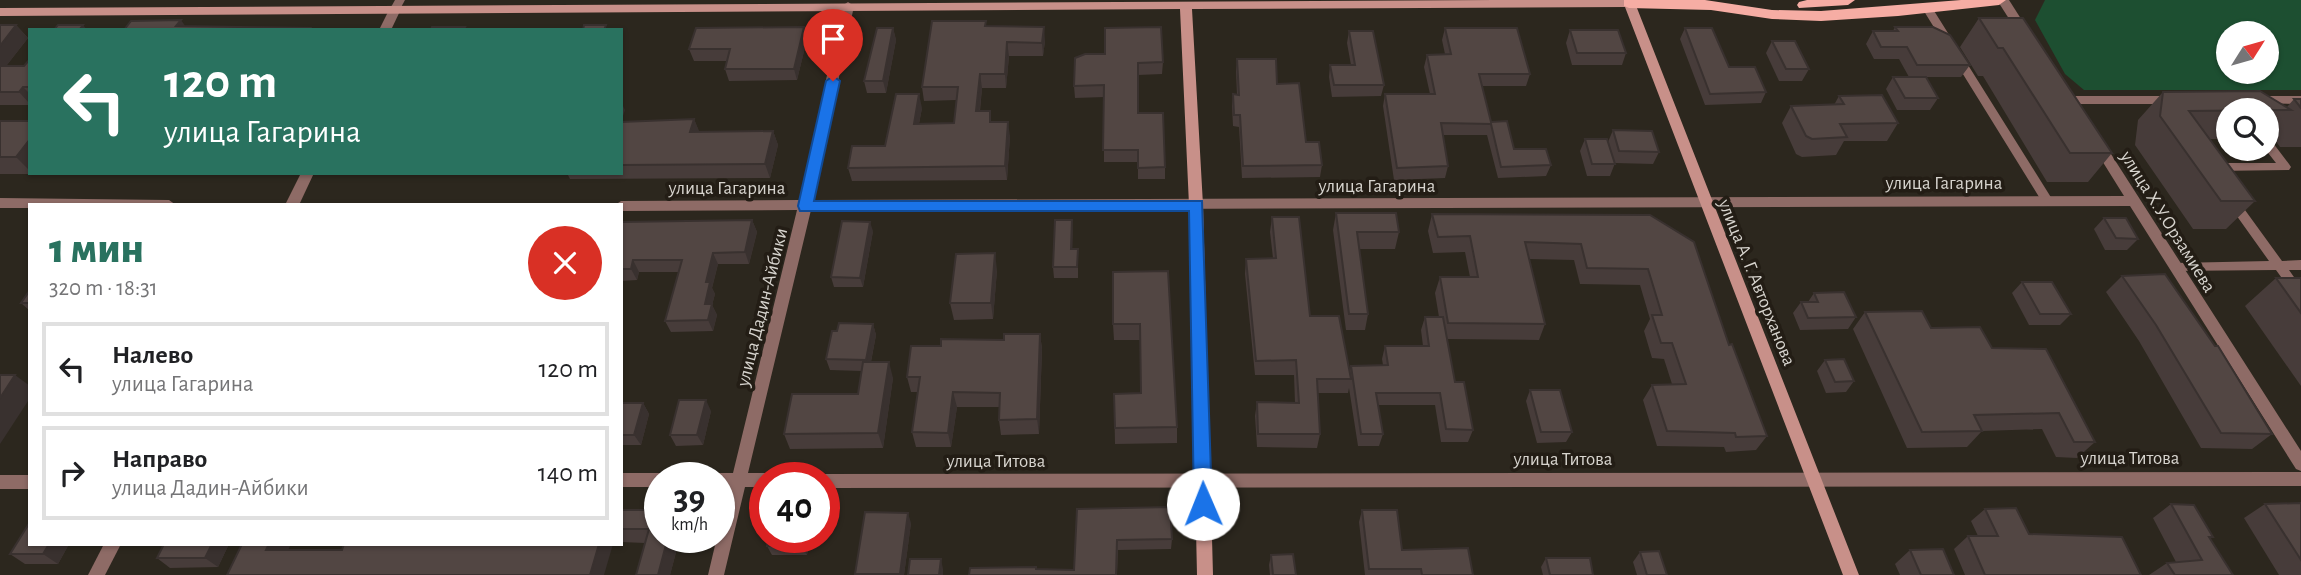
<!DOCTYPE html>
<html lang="ru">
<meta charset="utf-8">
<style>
body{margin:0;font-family:"Alegreya Sans",sans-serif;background:#f2f2f2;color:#202124;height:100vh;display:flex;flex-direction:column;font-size:26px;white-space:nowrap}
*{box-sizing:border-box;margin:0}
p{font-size:23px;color:#757577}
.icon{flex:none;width:38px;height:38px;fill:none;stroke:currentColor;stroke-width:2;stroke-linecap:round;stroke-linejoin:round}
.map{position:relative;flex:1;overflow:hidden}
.sheet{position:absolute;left:28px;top:203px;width:595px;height:343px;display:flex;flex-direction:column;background:#fff;border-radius:0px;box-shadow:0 2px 5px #0004}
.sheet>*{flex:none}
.guide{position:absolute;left:28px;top:28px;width:595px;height:147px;border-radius:0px;box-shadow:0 2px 5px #0004;background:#29725f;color:#fff;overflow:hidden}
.needle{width:46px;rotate:53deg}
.buttons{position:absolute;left:2216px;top:21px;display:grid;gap:14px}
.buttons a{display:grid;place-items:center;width:63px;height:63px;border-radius:50%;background:#fff;box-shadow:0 2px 5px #0004;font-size:35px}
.speed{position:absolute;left:644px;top:462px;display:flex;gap:14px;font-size:35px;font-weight:700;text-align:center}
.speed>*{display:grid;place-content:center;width:91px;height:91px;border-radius:50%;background:#fff;box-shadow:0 2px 5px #0004;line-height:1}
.speed small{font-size:18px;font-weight:400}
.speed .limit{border:10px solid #d22;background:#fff;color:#111}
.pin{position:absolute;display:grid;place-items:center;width:60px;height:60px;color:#fff;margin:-72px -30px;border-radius:50% 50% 50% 0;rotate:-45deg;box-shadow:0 0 7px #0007}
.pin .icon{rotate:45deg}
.me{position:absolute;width:77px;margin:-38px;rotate:359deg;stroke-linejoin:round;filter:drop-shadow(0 0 5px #0008)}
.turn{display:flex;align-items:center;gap:24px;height:147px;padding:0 21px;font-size:32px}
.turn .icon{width:91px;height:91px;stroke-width:2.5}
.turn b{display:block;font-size:49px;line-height:60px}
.round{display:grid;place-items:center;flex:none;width:74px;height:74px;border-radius:37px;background:#f2f2f2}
.head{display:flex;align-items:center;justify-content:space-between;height:119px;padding:0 21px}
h1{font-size:42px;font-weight:800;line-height:52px;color:#29725f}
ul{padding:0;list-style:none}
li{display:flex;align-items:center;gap:21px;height:94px;margin:0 14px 10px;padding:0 7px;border:4px solid #e0e0e0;border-radius:0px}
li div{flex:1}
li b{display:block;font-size:26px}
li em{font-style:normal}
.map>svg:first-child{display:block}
</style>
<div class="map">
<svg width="2301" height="575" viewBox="0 0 2301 575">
<rect width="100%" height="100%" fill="#2c271e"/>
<path fill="#1d4f31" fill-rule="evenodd" d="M2045 0H2301V90H2084L2065 74 2035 20ZM2228 33H2266V72H2228Z"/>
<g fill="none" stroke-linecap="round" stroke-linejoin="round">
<g fill="#8e6b66" fill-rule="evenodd">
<path d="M395 0H405L399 11 395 12 390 9Z"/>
<path d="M1927 5 1931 6 2052 199 2054 202 2052 205H2044L1922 8Z"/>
<path d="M2266 138 2270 139 2289 164 2291 167 2289 170 2214 171 2208 167 2214 163H2276L2265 149Z"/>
<path d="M2233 198 2237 199 2282 261 2301 260V270H2289L2301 287V301L2297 299 2276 270 2172 271 2170 268 2172 265 2176 263 2269 261 2229 205 2227 202Z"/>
</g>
<g fill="#8e6b66" fill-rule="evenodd">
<path d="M1997 0H2009L2030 33 2028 36H2020Z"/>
<path d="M848 2 854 6 813 200 2124 196 2091 143 2092 140H2102L2301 451V471L2296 469 2130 206 811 210 748 473H765L772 478H765V487H745L724 575H708L717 537H719V528L729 487H719V478H712L719 473H733L797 210 621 211V205H615L621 201 800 200 842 6Z"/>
<path d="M395 5 401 9 391 30H379L391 6Z"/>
<path d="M2069 96H2173L2179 100 2173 104H2069L2063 100Z"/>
<path d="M2256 96H2301V104L2252 103 2250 100 2252 97Z"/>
<path d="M301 173H314L299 205H285Z"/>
<path d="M0 198 169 200 176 205H30V208H0Z"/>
<path d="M2301 472V486L824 488V478H818L824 474Z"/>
<path d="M621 473H660L667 478H660V487H621Z"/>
<rect x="0" y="475" width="30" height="14"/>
<path d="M104 544H121L105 575H88Z"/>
</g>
<path fill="#c89089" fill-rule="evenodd" d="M1495 0H1632L1635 3 1859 575H1843L1625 7 1192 9 1203 205 1213 575H1197L1189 205 1180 9 0 16V8Z"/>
<g fill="#f6ada4" fill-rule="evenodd">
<path d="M1624 0H1705L1772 10 1821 11 1961 0H2006L1999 5 1898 16 1821 21 1772 19 1711 10 1629 8 1624 6Z"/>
<path d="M1807 0H1855L1848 5 1799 8 1797 5 1799 2Z"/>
</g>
</g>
<g fill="#473c3a">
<path d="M1979 18 2112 153 2088 182H2047L1983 76H1978L1960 47Z"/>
<path d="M0 25H16L28 38 6 66H24L30 59V105H0Z"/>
<path d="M987 26 1045 41 1043 56H1009L1006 88H982L980 111 992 122 1010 136 1007 180 852 181 848 168 885 146 922 108 919 124 954 123 956 100 924 101 922 87Z"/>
<path d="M804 27 807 39 797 80 729 81 725 69 727 61H694L689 49Z"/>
<path d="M1895 27 1970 65 1961 77H1926L1938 98 1930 110H1897L1886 89 1893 77H1909L1899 59H1874L1866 44 1873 31H1893Z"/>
<path d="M893 28 896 40 886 93H867L864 81Z"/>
<path d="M1445 28 1530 74 1526 86H1482L1491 122 1514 149 1551 165 1546 176 1498 178 1487 135H1443L1448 166 1445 178 1394 180 1383 106 1385 94H1430L1424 67 1427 55 1445 54 1442 40Z"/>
<path d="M1685 28 1729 67 1766 92 1761 103 1705 105 1680 39Z"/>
<path d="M1570 30 1626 53 1622 65H1572L1566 43Z"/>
<path d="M1349 31 1384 85 1381 96 1332 97 1329 77 1330 65H1351L1347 43Z"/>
<path d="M1772 41 1809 69 1802 81H1779L1766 53Z"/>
<path d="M1105 54 1163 62 1162 74 1138 75V113L1165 167V179H1138V162H1104V97L1075 98 1074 86Z"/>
<path d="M1237 59 1277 84 1306 142 1322 165 1320 177 1242 178 1239 127 1233 126 1232 106 1233 94 1237 95 1236 71Z"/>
<path d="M2163 92 2287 107 2294 99H2301V147H2280L2269 132 2266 135V110H2228V139H2209L2255 201 2226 229H2193L2135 145 2138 120Z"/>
<path d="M1839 96 1898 123 1887 141H1844L1836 155 1802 157 1796 154 1782 123 1791 106 1834 105Z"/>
<path d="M694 119 699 132 773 131 778 145 770 178 570 179 567 173H621V122Z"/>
<path d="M0 121H30V173H34L33 174H0Z"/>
<path d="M1613 130 1659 152 1653 164 1615 163 1610 176H1587L1580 151 1585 139 1608 142Z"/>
<path d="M77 173H179L178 174Z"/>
<path d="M406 173H461V174H407Z"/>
<path d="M1336 213 1399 232 1395 249H1359L1368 314 1365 330H1346L1333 230Z"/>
<path d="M1432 214 1650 215 1729 345 1767 436 1756 450 1726 452 1724 447 1657 446 1643 400 1652 385 1672 384 1664 359 1652 358 1644 331 1650 319 1640 285 1580 284 1574 260 1529 259 1545 324 1539 340 1447 339 1455 382 1473 430 1468 442H1441L1435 405H1378L1383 434 1379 446H1358L1349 388 1348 393H1318L1320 434 1317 448 1257 447 1255 416 1257 402 1295 403 1294 375H1255L1245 274 1246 259 1273 258 1270 232 1272 217 1310 316 1350 371 1351 366 1383 365 1382 359 1385 346H1423L1421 330 1425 317H1439L1435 293 1440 277H1470L1465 252 1433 253 1428 231Z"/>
<path d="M2104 218 2138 239 2127 250H2105L2094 229Z"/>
<path d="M752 220 757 232 749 264H718L712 288 715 294 712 305 717 315 713 331 671 332 665 321 679 272H639L637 280 621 281V222Z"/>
<path d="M1072 220V249L1078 261V278H1054L1053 267Z"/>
<path d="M873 231 863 287H834L831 277Z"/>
<path d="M997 270 993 319 954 320 950 303Z"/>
<path d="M1168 271 1177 427V443L1115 444 1114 394 1141 393 1140 340H1114L1113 324Z"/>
<path d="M2122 276 2272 434 2252 449 2201 448 2139 341 2106 292Z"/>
<path d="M2276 278H2301V386L2245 306Z"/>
<path d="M2022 282 2071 314 2060 325H2029L2012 293Z"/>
<path d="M30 290V311L21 303Z"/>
<path d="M1814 293 1856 317 1848 329 1800 330 1793 313 1801 302H1808Z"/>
<path d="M1865 312 1931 328 1992 348 2095 442 2077 458 2056 457 2042 429 1982 431 1967 447 1907 448 1853 329Z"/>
<path d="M873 324 876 335 871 362 893 378 883 448 790 449 784 434 858 394 862 371 830 370 826 359 837 331Z"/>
<path d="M1040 334 1042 349 1039 434 1001 435 999 420V407H957L951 447H916L912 432 918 392H911L907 377 941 346 1004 340Z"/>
<path d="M1825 360 1854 381 1846 392 1826 393 1817 371Z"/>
<path d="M1530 390 1572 432 1566 442 1537 443 1526 401Z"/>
<path d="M621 403H643L649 414 641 445H621Z"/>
<path d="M711 411 703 445 676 446 670 435Z"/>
<path d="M2301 503V575H2279L2244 518 2265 504Z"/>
<path d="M2171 504 2213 537 2210 539 2233 575H2149L2167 563 2176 562 2153 518Z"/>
<path d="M1077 509 1172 539 1171 549 1118 550 1117 575 1037 569 1074 570Z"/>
<path d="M1985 509 2029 534 2141 575H1965L1954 549 1968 536H1978L1971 521Z"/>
<path d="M621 510 660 537H680L670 575H636L645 543 621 542Z"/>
<path d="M1362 510 1402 550 1473 575H1365L1359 522Z"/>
<path d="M911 523 904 575H856L855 574Z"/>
<path d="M769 537H810L807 555H772L767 546Z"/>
<path d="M30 544H69L58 564H25L10 554Z"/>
<path d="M164 544H229L218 567 170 568 157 558Z"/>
<path d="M1910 550 1954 575H1900L1895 564Z"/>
<path d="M1640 552 1667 575H1637L1633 562Z"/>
<path d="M1271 555 1296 575H1270L1269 565Z"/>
<path d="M1546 558 1593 575H1543L1541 567Z"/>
</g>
<g fill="#39312f">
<path d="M181 20 188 30 176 26Z"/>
<path d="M16 25 28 38 0 74V46Z"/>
<path d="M83 25 87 30H79Z"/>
<path d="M804 27 807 39 797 80 794 69Z"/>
<path d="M1044 27 1045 41 1043 56 1042 43Z"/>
<path d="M893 28 896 40 886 93 883 81Z"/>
<path d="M1007 42 1009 56 1006 88 1005 74Z"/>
<path d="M980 74 982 88 978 125 976 111Z"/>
<path d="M23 87 30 94V104L19 92Z"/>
<path d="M919 94 922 108 916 138 914 124Z"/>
<path d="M621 102 625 110 621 122Z"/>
<path d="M694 119 700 133 690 132Z"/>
<path d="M1008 122 1010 136 1007 180 1005 166Z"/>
<path d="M773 131 778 145 770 178 765 164Z"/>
<path d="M30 139V171L16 157Z"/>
<path d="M752 220 757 232 749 264 745 252Z"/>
<path d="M1072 220 1073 232 1072 261 1071 249Z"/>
<path d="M870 222 873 231 863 287 860 278Z"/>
<path d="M713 253 718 264 712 288 715 294 712 305 717 315 713 331 708 320 705 304 706 282Z"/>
<path d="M995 253 997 270 993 319 991 303Z"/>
<path d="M633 260 639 272 637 280 631 269Z"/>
<path d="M873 324 876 335 869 371 866 360Z"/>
<path d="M1040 334 1042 349 1039 434 1037 419Z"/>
<path d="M889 362 893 378 883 448 878 433Z"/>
<path d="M15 375 30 386V398L0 444V398Z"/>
<path d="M953 392 957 407 951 447 948 433Z"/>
<path d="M706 400 711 411 703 445 697 435Z"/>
<path d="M643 403 649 414 641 445 634 435Z"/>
<path d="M908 513 911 523 904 575H900Z"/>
<path d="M668 537H680L670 575H658Z"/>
<path d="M803 537H810L807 555 802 546Z"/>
<path d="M49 544H69L58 564 43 554Z"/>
<path d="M212 544H229L218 567 205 558Z"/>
<path d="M269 544H291L282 563 266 550Z"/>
<path d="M599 544H613L604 575H590Z"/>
<path d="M941 559 943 569V575H939Z"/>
</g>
<g fill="#524643" stroke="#39312f" stroke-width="2">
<path d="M1979 18H2023L2112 153H2070L2003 48H1998Z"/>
<path d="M181 20 176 26 310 28 308 30H124L131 21Z"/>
<path d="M932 21H986L985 26 1044 27 1042 43 1007 42 1005 74H980L976 111H990V122H1008L1005 166 848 168 852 146H885L896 94H919L914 124 954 123 958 87H922Z"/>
<path d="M0 25H16L0 46Z"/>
<path d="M58 25H83L79 30H54Z"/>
<path d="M584 25H606L604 30H583Z"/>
<path d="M432 27H465L463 30H431Z"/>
<path d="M804 27 794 69H725L730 49H689L696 28Z"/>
<path d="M1161 27 1163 62 1138 63V113H1163L1165 167 1138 168V150H1103L1104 85 1074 86 1075 58 1085 54H1105V28Z"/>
<path d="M1895 27H1933L1950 35 1970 65H1917L1907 47H1881L1873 31H1898Z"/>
<path d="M877 28H893L883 81H864Z"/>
<path d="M1445 28H1517L1530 74H1479L1491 122 1507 121 1514 149H1546L1551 165 1501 167 1491 124 1441 123 1448 166 1397 168 1385 94H1435L1427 55 1451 54Z"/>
<path d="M1685 28H1712L1729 67H1755L1766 92 1710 94Z"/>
<path d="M1570 30H1618L1626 53H1577Z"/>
<path d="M1349 31H1373L1384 85H1334L1330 65H1355Z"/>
<path d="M1772 41H1795L1809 69H1786Z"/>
<path d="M30 59V87H23L19 92H0V66H24Z"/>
<path d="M1237 59H1276L1277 84 1299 83 1306 142H1319L1322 165 1243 166 1240 115H1234L1233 94 1239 95Z"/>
<path d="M1893 77H1926L1938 98H1905Z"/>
<path d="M2260 91 2291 110 2189 111 2255 201H2221L2160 116 2163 92Z"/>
<path d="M1882 95 1898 123 1840 124 1847 137 1812 139 1806 136 1791 106 1844 104 1839 96Z"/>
<path d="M2294 99H2301V108Z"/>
<path d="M694 119 690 132 773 131 765 164 621 165V122Z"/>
<path d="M0 121H30V139L16 157H0Z"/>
<path d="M1613 130 1652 131 1659 152 1619 151Z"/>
<path d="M1585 139H1607L1615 164H1592Z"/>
<path d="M1336 213H1396L1399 232H1357L1368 314H1349Z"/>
<path d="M1432 214 1650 215 1694 242 1729 345 1732 344 1767 436 1736 437 1735 433 1667 431 1652 385 1686 384 1672 343H1661L1652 315H1662L1648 269 1587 268 1581 244 1525 242 1545 324 1448 323 1440 277H1478L1470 236 1438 237Z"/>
<path d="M1272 217H1299L1310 316H1339L1351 379H1317L1320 434H1258L1257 402 1299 403 1296 360 1256 361 1246 259 1276 258Z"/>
<path d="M2104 218H2126L2138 239 2116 238Z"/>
<path d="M752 220 745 252 713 253 706 282H710L705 304H712L708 320 665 321 682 260H633L631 269H621V222Z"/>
<path d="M1055 220H1072L1071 249H1078L1077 267H1053Z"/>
<path d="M842 221 870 222 860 278 831 277Z"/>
<path d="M995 253 991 303H950L956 254Z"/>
<path d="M1168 271 1177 427 1115 428 1114 394 1141 393 1140 324H1113V272Z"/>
<path d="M2165 274 2215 346H2218L2272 434 2221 433 2156 325 2122 276Z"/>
<path d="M2276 278H2301V313Z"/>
<path d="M2022 282H2052L2071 314H2040Z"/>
<path d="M30 290V303H21Z"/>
<path d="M1844 292 1856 317 1808 318 1801 302H1818L1814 293Z"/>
<path d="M1922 311 1931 328 1980 327 1992 348 2046 349 2095 442H2074L2059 413 1974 415 1982 431 1922 432 1865 312Z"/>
<path d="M1425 317H1443L1455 382H1464L1473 430 1446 429 1440 393H1376L1383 434H1361L1351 366 1388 365 1385 346H1429Z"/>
<path d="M839 323 873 324 866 360 826 359 832 331H837Z"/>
<path d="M1004 334H1040L1037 419 999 420 1000 393 953 392 948 433 912 432 920 377H907L911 346H941V339L1004 340Z"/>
<path d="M1844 359 1854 381 1835 382 1825 360Z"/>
<path d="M863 362H889L878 433 784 434 792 394H858Z"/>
<path d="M0 375H15L0 398Z"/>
<path d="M1530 390H1560L1572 432H1541Z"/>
<path d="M679 400H706L697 435H670Z"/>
<path d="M621 403H643L634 435H621Z"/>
<path d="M2301 503V560L2265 504Z"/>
<path d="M2171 504 2194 505 2213 537H2209L2233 575H2175L2167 563 2202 560Z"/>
<path d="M1170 507 1172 539 1117 540 1116 575H969L970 568 1036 567V569L1074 570 1077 509Z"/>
<path d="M2016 508 2029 534 2122 537 2141 575H1985L1968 536H1998L1985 509Z"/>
<path d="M621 510H660V537H668L658 575H636L649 529H621Z"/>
<path d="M1362 510H1397L1402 550 1468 548 1473 575H1422L1421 569H1369Z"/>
<path d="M865 512 908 513 900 574H855Z"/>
<path d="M30 522V544H49L43 554H10Z"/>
<path d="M769 537H803L802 546H767Z"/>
<path d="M164 544H212L205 558H157Z"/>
<path d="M242 544H269L266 550H342L344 544H599L590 575H227Z"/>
<path d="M1943 549 1954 575H1921L1910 550Z"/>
<path d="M1659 551 1667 575H1647L1640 552Z"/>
<path d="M1293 554 1296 575H1273L1271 555Z"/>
<path d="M1546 558H1590L1593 575H1550Z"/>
<path d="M910 559H941L939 575H908Z"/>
</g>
<path fill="#1a73e8" stroke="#114b97" stroke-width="2" d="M833 76 840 81 814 201H1202L1212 504 1210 510 1203 512 1197 510 1194 504 1189 211H800L798 206 826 81Z"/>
<g text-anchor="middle" stroke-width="7" stroke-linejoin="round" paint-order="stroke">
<g font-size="19" fill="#d7d4ce" stroke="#231d15">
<text x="1944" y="189">улица Гагарина</text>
<text x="1377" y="192">улица Гагарина</text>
<text x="727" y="194">улица Гагарина</text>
<text transform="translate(2169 221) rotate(58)" y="7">улица Х.У.Орзамиева</text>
<text transform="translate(1758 282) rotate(68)" y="7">улица А. Г. Авторханова</text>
<text transform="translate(761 307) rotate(-76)" y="7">улица Дадин-Айбики</text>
<text x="2130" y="464">улица Титова</text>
<text x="1563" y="465">улица Титова</text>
<text x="996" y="467">улица Титова</text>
</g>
</g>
</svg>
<div class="buttons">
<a><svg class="needle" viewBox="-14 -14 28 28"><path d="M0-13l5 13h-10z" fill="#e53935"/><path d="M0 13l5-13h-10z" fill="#757577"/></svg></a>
<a><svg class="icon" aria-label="search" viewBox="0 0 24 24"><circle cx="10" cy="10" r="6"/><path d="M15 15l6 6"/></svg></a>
</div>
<div class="speed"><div>39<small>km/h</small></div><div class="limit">40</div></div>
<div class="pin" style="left:833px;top:81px;background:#d93025"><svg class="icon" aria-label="arrive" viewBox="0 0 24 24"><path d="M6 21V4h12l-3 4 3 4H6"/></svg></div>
<svg class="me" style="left:1203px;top:504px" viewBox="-20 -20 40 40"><circle r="19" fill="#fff"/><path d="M0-13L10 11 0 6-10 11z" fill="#1a73e8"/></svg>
<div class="guide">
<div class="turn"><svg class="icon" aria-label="left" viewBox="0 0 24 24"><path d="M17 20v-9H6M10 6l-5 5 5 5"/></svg><div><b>120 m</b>улица Гагарина</div></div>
</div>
<section class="sheet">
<div class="head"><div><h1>1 мин</h1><p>320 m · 18:31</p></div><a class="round" style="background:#d93025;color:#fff"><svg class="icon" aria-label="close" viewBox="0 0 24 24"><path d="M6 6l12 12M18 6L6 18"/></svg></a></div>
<ul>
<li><svg class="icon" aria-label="left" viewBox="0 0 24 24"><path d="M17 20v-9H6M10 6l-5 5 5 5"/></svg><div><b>Налево</b><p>улица Гагарина</p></div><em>120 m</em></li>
<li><svg class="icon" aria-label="right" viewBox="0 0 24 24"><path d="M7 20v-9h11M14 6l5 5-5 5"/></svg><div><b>Направо</b><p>улица Дадин-Айбики</p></div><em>140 m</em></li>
</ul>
</section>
</div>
